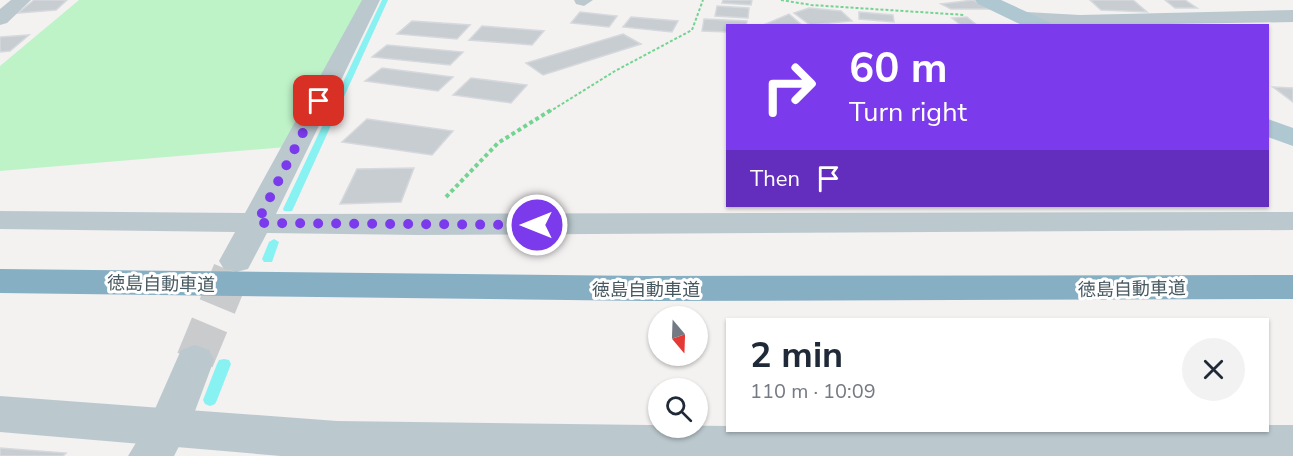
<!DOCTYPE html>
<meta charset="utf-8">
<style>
body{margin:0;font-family:"Nunito Sans","Noto Sans JP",sans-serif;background:#f2f2f3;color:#1f2937;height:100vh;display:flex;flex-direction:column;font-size:22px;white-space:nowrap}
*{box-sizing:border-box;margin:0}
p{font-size:20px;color:#747a83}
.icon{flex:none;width:33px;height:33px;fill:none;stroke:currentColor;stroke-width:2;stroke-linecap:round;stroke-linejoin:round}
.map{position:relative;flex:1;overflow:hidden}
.side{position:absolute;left:726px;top:318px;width:543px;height:114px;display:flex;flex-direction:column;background:#fff;border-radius:0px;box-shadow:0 2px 4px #0004}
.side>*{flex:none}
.banner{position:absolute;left:726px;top:24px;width:543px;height:183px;border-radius:0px;box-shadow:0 2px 4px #0004;background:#7c3aed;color:#fff;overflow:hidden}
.needle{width:39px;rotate:161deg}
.tools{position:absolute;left:648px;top:306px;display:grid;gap:12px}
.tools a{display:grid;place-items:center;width:60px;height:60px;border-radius:50%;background:#fff;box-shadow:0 2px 4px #0004;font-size:30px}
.pin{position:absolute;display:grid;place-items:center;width:51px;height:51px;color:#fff;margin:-26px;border-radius:12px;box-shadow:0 3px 9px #0006}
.me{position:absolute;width:66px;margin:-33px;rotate:270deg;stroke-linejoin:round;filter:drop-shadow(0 0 4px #0008)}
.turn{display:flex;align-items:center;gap:21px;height:126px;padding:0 24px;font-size:27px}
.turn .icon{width:78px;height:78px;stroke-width:2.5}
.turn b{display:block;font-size:42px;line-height:51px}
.then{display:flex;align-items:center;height:57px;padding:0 24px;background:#0003;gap:12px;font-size:22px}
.round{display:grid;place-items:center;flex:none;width:63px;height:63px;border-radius:32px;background:#f2f2f3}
.head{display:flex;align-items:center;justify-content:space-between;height:102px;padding:0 24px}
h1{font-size:36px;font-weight:700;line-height:45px}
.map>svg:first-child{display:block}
</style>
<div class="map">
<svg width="1293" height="456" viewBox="0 0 1293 456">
<rect width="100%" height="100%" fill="#f4f1f1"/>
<path fill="#bef3c8" d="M79 0H364L286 147 0 171V66Z"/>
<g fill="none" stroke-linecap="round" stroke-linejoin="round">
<g fill="#88f1f2" fill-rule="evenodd">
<path d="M382 0H388L293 209 292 211H284L283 209Z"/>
<path d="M274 239 279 242 272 262H264L262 259 269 242Z"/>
<path d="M224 359 229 360 231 364 217 400 215 404 210 406 205 404 203 400 217 364 219 360Z"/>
</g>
</g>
<g fill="#c8cdd1" stroke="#d5d9dd" stroke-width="1.5">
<path d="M34 0H67L56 10 18 13Z"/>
<path d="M723 0H752L751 5 722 3Z"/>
<path d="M973 0 990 9H951L941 4Z"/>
<path d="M1090 0H1133L1147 12 1101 10Z"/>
<path d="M1165 0H1185L1197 8H1175Z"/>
<path d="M717 6 749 8 748 18 715 16Z"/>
<path d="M809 8 841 11 852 21 810 25 794 13Z"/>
<path d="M580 12 617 16 609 27 571 23Z"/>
<path d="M859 12 893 15 894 22 859 19Z"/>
<path d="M789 14 803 26H761Z"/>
<path d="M631 17 678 21 672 32 623 27Z"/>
<path d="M967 17 978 26H962L952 18Z"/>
<path d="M704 19 747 21 746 26H728V32L702 31Z"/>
<path d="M412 21 470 25 457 39 397 34Z"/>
<path d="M482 26 544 31 532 45 469 40Z"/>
<path d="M623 34 641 44 543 75 526 63Z"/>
<path d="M29 35 10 51 0 52V37Z"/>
<path d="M387 45 463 52 450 65 372 57Z"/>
<path d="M382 68 453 77 438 91 365 81Z"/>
<path d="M471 78 527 85 511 103 453 95Z"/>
<path d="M1273 87 1293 88V102Z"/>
<path d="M367 119 453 131 432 155 342 142Z"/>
<path d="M414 168 401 202 340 204 357 169Z"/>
<path d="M0 448 66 453 63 456H0Z"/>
</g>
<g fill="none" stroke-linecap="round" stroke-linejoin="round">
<path stroke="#c9cbcd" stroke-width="38" stroke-dasharray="38 20" stroke-linecap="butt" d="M195 360 236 261"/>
<g stroke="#73d492" stroke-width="2" stroke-dasharray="3 2" stroke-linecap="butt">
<path d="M781 0 811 5 965 15"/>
<path d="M549 112 615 71 692 30 703 0"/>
</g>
<path stroke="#73d492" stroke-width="4" stroke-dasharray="4 3" stroke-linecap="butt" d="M446 197 498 143 551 110"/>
<g fill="#bbc9ce" fill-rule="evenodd">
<path d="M11 0H31L7 23 0 25V9Z"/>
<path d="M362 0H380L276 214 1293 212V230L419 235 267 233 248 269 236 272 224 269 219 261 235 232 0 229V211L245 213Z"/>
<path d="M574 0H593L584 6 576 4Z"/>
<path d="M1293 10V22L1054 26 1026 24 1016 18 1026 12 1080 15Z"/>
<path d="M195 345 209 350 214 360 189 427 174 456H128L151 418 181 350Z"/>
</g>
<path fill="#bbc9ce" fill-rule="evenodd" d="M0 396 337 421 728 426V430H1268V425H1293V456H281L0 432Z"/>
<g fill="#afc7d1" fill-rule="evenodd">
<path d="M975 0H1001L1049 22 1052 26H1024L978 4Z"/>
<path d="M1268 119 1293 128V146L1268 137Z"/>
</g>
<path fill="#86afc3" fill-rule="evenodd" d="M0 269 646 276 1293 275V299L646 301 0 293Z"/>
</g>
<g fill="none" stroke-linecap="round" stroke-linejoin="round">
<path stroke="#7c3aed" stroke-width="10" stroke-dasharray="0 18" d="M319 101 257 223 537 225"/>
</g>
<g text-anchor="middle" stroke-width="6" stroke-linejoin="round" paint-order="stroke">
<g font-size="18" fill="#475960" stroke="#fff">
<text transform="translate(161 284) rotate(1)" y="6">徳島自動車道</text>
<text transform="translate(1132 289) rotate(-1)" y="6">徳島自動車道</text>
<text x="646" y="296">徳島自動車道</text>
</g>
</g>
</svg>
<div class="tools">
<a><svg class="needle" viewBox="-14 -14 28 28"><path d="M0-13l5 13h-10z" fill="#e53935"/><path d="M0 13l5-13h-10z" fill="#747a83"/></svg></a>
<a><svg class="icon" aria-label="search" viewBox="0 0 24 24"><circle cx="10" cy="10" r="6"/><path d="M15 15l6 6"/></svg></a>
</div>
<div class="pin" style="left:319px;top:101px;background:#d93025"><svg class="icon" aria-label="arrive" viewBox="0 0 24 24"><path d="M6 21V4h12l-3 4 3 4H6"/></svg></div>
<svg class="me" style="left:537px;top:225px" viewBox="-20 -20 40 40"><circle r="17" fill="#7c3aed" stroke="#fff" stroke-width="3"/><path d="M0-11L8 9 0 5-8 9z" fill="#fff"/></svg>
<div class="banner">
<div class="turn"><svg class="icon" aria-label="right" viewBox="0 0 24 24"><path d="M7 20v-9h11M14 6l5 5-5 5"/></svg><div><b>60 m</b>Turn right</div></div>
<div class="then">Then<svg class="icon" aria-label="arrive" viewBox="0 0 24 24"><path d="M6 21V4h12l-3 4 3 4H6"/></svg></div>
</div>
<section class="side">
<div class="head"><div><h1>2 min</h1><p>110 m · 10:09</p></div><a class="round"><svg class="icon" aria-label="close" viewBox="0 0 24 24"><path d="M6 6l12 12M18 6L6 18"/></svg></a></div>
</section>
</div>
